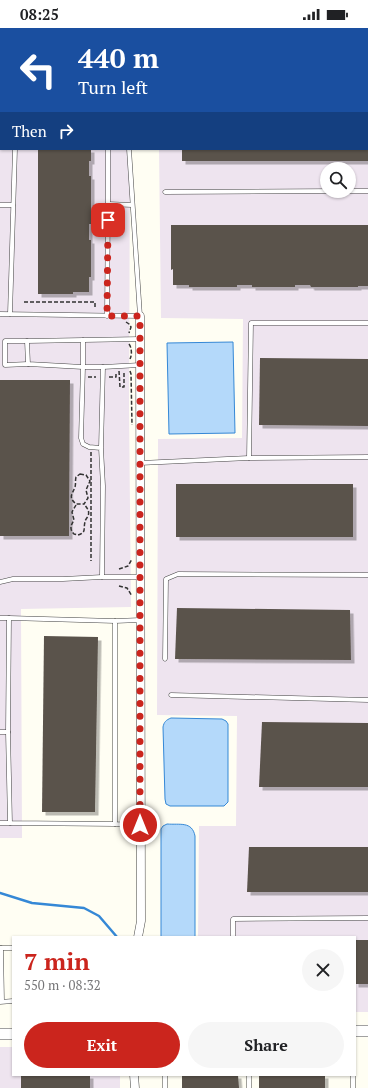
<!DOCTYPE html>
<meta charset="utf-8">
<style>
body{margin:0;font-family:"PT Serif",serif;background:#f6f6f6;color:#202124;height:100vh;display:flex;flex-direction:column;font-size:15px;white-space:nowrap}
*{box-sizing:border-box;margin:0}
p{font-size:13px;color:#757577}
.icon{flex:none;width:22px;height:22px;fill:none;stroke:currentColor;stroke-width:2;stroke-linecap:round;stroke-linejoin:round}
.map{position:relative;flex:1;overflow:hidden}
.details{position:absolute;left:12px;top:908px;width:344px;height:140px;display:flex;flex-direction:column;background:#fff;border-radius:0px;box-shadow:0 1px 3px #0004}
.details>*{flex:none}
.hud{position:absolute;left:0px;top:0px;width:368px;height:122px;box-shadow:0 1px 3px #0004;background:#1a4fa0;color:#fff;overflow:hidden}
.tools{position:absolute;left:320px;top:134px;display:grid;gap:8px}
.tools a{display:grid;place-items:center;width:36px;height:36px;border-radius:50%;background:#fff;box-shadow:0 1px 3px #0004;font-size:20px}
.pin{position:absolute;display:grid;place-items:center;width:34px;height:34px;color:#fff;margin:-17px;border-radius:8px;box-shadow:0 2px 6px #0006}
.me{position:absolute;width:44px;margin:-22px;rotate:0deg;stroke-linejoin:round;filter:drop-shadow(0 0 3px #0008)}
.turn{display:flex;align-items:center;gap:14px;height:84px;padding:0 12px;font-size:18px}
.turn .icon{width:52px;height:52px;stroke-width:2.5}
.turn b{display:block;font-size:28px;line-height:34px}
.then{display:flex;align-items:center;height:38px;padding:0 12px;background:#0003;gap:8px;font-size:15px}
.round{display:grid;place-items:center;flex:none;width:42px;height:42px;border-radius:21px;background:#f6f6f6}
.overview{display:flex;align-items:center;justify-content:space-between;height:68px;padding:0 12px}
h1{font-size:24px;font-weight:600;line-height:30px;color:#cb251d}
.cta{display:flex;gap:8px;margin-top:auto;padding:8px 12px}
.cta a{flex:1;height:46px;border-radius:24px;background:#cb251d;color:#fff;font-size:16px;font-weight:600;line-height:46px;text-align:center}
.cta a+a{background:#f6f6f6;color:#202124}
.status{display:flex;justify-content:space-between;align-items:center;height:28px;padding:0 20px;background:#fff;direction:ltr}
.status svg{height:11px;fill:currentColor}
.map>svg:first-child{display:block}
</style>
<div class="status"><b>08:25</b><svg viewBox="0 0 49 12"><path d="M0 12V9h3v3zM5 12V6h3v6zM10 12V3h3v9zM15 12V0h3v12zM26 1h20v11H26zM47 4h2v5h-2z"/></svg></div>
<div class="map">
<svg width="368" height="1060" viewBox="0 0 368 1060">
<defs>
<filter id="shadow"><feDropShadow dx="3.5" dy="3.5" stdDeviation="0" flood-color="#0004"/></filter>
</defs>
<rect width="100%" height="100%" fill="#fffef3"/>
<g fill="#eee4ef" fill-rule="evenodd">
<path d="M367 38H368V984H355V909H198L199 798H236L237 688 157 687 158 411 242 410 243 291 161 290 159 121H367ZM327 141H349V163H327Z"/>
<path d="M0 43H1V121H130L129 382 131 579 21 581 22 810H0Z"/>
<path d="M0 1019H13V1047H120V1060H0Z"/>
</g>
<g fill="#b4d9fa" stroke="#3588d6">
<path d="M233 314 235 405 169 406 167 315Z"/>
<path d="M171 690 222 691 226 693 228 696V774L224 778H170L166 776 165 771 163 699C164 694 166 692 171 690Z"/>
<path d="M167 796C180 797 192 793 195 808V909H161V801L163 798Z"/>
</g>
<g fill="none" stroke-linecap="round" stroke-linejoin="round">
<path stroke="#3588d6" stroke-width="2.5" d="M0 865 32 875 84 880 99 888 117 909"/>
</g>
<g fill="#5a524b" filter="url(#shadow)">
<path d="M38 121H91V133H89V148H91V196H89V212H91V249H89V264H73V266H38Z"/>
<rect x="182" y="121" width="186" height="12"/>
<path d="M171 197H368V258H358V259H311L310 257H295V259H252V257H237V259H189V257H173V241L171 242Z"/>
<path d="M260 330 368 331V398L259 397Z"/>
<path d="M0 352H70L69 508H0Z"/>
<rect x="176" y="456" width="177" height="53"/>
<path d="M177 580 350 582 351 632 175 631Z"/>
<path d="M44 608 98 609 95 784H42Z"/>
<path d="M262 694 368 695V759H259Z"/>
<path d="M249 819H368V864H247Z"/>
<rect x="355" y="912" width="13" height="44"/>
<rect x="21" y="1047" width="69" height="13"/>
<path d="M210 1047H238L239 1060H182V1048Z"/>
<rect x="259" y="1047" width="66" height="13"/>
</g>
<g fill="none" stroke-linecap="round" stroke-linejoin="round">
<defs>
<g id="service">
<path d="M0 61H1"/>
<path d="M349 163H368"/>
<path d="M165 164 340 163"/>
<path d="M108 176V121"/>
<path d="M0 177H13"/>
<path d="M0 286 140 288 129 121"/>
<path d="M10 286 15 121"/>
<path d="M107 288 108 176 132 177"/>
<path d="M83 312V339L28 336 27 313 140 311"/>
<path d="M27 313H5V337L28 336"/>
<path d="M103 339 140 337"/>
<path d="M101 420 89 419 83 416 81 410 83 339H103L101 420 103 458 102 549"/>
<path d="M249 430 251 295H368"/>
<path d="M140 435 249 430 368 429"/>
<path d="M0 554 13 551H63L102 549H140"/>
<path d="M0 590H9"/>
<path d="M140 592 115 593V796L140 797"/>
<path d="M165 631 166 551 178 546 368 547"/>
<path d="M171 667 368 672"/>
<path d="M0 704H8"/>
<path d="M0 795H10"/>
<path d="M115 796 10 795 8 704 9 590 115 593"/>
<path d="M233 909V891L368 890"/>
<path d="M0 920H13"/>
<path d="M1 920 2 973"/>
<path d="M0 974 13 973"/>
<path d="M165 1060V1047"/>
<path d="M249 1060V1047"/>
<path d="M353 1060V1047"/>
</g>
<g id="minor">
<path d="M138 909 141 893 140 288"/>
<path d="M134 1047 135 1060"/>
</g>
<g id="tertiary">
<path d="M355 1003H368"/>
<path d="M0 1006H13"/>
</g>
</defs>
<use href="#service" stroke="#434343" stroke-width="5"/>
<use href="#minor" stroke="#434343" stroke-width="9"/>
<use href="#tertiary" stroke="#434343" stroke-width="12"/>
<g stroke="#323232" stroke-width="1.5" stroke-dasharray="4 2" stroke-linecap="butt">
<path d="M24 274H95V280"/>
<path d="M126 294 129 296 131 299 129 305"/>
<path d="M129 316C132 320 132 327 130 331"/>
<path d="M119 343 120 359H124V343"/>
<path d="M130 343 131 346 132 397"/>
<path d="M88 349H96"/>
<path d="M109 349H116V344"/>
<path d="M91 424V533"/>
<path d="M80 446 86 447 90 453 86 462 88 470 84 476H76C68 469 72 467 75 459 76 456 75 453 76 449Z"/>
<path d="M76 477 72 484 74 492C71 497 69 501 74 506L78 507C87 504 83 501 85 494 85 492 87 490 88 488 90 483 87 480 84 476"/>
<path d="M119 541 128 538 132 531"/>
<path d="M119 558 127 560 132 568"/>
</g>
<use href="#service" stroke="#fff" stroke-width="4"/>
<use href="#minor" stroke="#fff" stroke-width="8"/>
<use href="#tertiary" stroke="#fff" stroke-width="11"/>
</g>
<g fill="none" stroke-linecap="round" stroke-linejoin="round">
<path stroke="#cb251d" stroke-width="7" stroke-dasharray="0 12.6" d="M108 192 107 288H140V797"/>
</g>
</svg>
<div class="tools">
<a><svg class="icon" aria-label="search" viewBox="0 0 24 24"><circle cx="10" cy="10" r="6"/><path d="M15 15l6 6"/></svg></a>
</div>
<div class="pin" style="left:108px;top:192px;background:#d93025"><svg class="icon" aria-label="arrive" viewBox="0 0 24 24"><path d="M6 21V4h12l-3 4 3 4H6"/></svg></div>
<svg class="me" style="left:140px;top:797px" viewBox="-20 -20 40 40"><circle r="17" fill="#cb251d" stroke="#fff" stroke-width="3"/><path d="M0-11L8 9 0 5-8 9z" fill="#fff"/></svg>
<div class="hud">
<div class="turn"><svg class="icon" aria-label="left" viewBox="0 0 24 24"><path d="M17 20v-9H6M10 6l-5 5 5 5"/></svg><div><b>440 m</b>Turn left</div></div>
<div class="then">Then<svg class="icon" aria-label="right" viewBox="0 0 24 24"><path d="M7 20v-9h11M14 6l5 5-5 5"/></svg></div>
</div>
<section class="details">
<div class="overview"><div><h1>7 min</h1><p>550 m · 08:32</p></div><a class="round"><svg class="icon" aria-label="close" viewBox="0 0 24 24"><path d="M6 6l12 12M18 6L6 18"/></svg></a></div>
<div class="cta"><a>Exit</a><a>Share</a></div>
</section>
</div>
